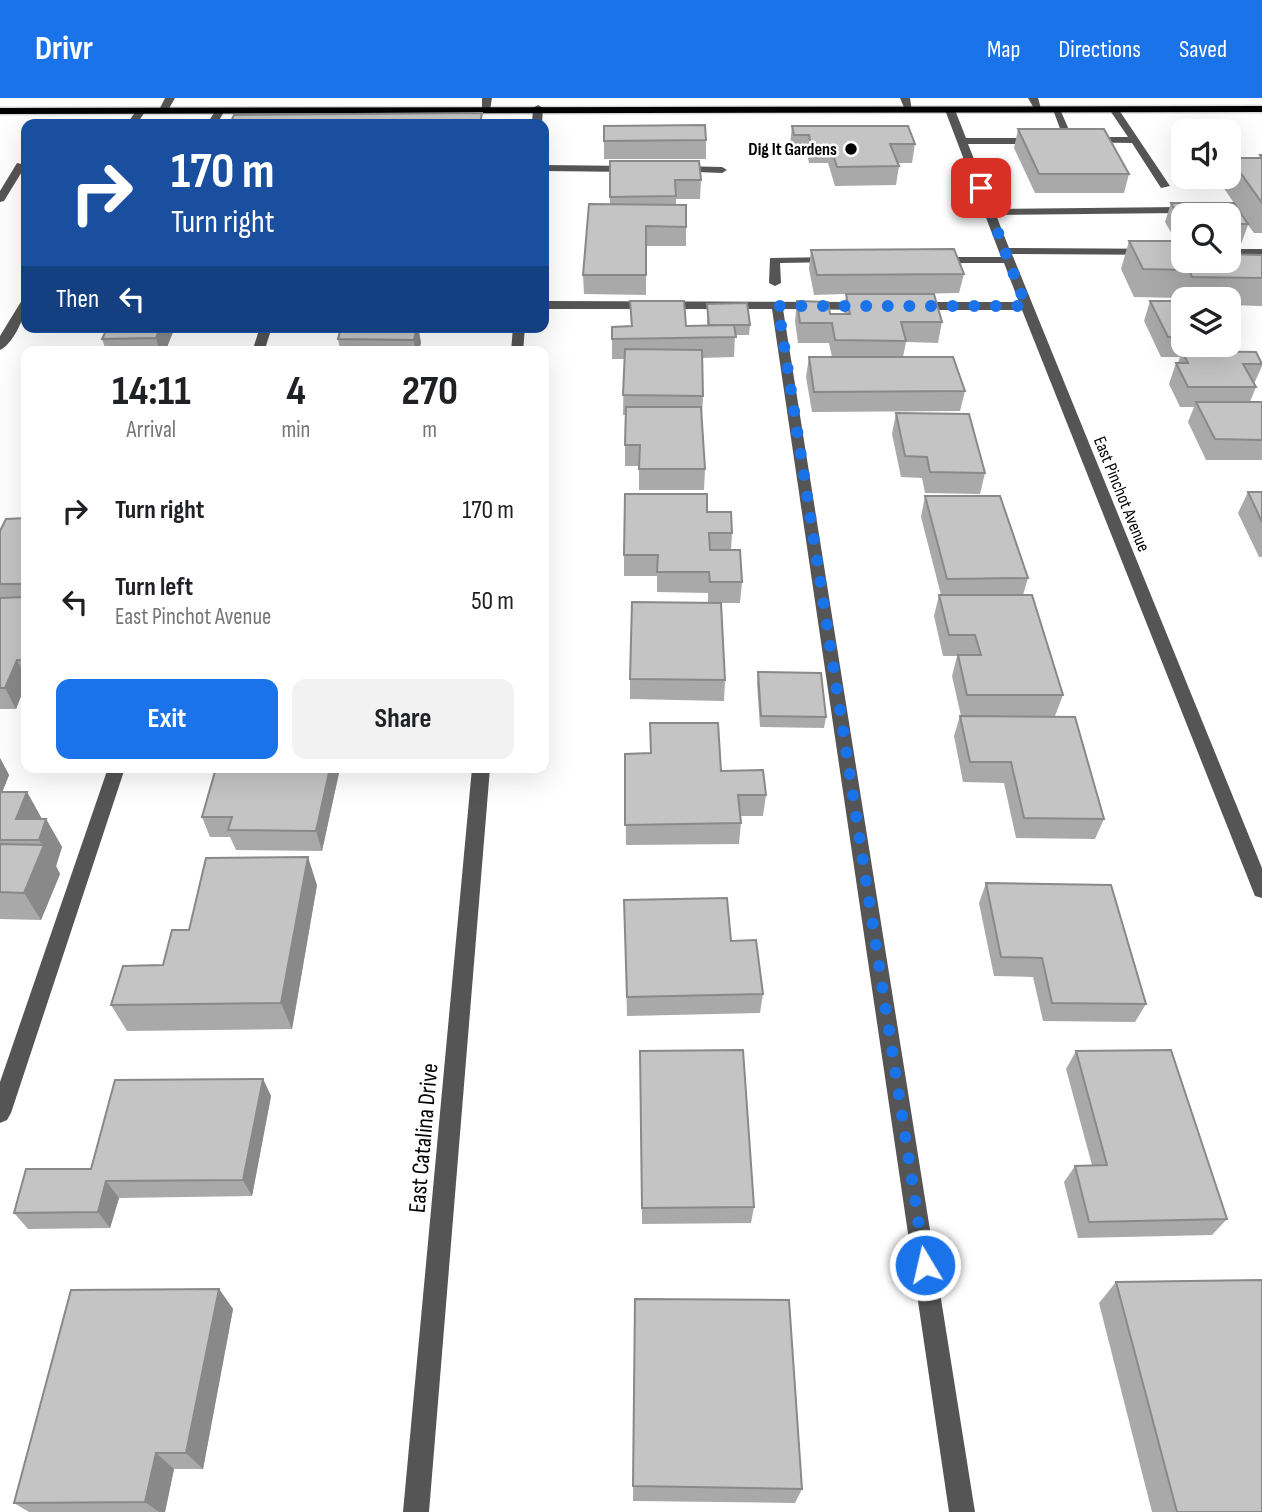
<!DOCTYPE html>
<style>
body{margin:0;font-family:"Sofia Sans Condensed",sans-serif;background:#f2f2f2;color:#202124;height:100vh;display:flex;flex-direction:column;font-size:26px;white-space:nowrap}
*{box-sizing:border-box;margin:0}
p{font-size:23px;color:#757577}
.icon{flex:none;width:38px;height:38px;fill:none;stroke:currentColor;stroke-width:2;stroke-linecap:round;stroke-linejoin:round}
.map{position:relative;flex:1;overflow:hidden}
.panel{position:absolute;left:21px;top:248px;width:528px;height:427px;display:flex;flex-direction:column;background:#fff;border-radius:14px;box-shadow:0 7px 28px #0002}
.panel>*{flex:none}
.top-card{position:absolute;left:21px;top:21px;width:528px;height:214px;border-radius:14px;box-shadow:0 7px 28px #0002;background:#1a4fa0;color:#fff;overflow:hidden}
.tools{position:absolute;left:1171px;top:21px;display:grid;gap:14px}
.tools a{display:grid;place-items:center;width:70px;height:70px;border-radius:14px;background:#fff;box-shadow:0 7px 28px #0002;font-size:35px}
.pin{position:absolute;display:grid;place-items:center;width:60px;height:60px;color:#fff;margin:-30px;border-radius:14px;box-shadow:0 4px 10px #0006}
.me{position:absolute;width:77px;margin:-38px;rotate:351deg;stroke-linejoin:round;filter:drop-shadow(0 0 5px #0008)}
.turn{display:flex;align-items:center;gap:24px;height:147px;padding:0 35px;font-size:32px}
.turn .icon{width:91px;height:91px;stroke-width:2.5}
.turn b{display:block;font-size:49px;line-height:60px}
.then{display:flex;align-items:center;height:66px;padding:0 35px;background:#0003;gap:14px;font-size:26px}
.eta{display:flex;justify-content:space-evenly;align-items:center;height:119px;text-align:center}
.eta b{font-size:42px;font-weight:700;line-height:49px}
.action{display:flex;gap:14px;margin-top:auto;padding:14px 35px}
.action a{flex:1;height:80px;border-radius:14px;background:#1a73e8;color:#fff;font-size:28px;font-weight:700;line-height:80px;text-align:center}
.action a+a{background:#f2f2f2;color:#202124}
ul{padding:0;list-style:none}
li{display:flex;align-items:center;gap:21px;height:91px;padding:0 35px}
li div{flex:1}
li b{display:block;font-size:26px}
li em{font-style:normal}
header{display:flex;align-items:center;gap:42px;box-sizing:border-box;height:98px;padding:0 35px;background:#1a73e8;color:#fff}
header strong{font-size:33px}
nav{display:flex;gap:38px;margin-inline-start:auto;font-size:24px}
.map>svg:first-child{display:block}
</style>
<header>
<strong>Drivr</strong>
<nav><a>Map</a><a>Directions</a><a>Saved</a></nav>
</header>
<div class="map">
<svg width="1262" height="1414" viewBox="0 0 1262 1414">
<rect width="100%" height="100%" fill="#fff"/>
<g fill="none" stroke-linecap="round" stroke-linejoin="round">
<defs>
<path id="major" d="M1262 8V14L0 16V10Z"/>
</defs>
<use href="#major" stroke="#dbdbdb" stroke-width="3"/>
<g fill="#555" fill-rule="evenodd">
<path d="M165 0H175L167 14 164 15 159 12Z"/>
<path d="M482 0H492L490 12 482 10Z"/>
<path d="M900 0H910L912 14H906Z"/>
<path d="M1028 0H1038L1042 14H1036Z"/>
<path d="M538 7 543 10 542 26H532L533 10Z"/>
<path d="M950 9 955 12 966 40H1040L1045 43 1040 46H968L994 111 1180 109 1185 112 1180 115 996 117 1009 150 1183 151V157L1012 156 1262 770V800L1255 798 1253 793 1022 212H915L909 208 915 204H1019L1004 165H934L928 162 934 159H1001L945 12Z"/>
<path d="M1052 9 1060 11 1072 39H1128L1109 11 1117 9 1170 88 1161 90 1132 45 1065 44Z"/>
<path d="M138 10 146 12 137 26H127Z"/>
<path d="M217 10 225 12 217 26H207Z"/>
<path d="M17 65 26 67 4 103 0 104V93Z"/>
<path d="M544 67 632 68 637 71 632 74 544 73Z"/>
<path d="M677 68 722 69 727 72 722 75 673 73 672 71Z"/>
<rect x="1228" y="151" width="34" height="6"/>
<path d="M833 159 839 162 837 164 780 165 781 185 775 188 769 185 770 160Z"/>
<path d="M26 201C27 216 14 245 0 252V238L22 202Z"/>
<path d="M544 203 866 204 872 208 866 212 783 211 975 1414H949L772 211H544Z"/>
<path d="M260 229H272L264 254H252Z"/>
<path d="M513 229H525L523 254H511Z"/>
<path d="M108 670H125L11 1015 7 1022 0 1025V984Z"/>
<path d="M472 670H490L429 1414H403Z"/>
</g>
<use href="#major" fill="#000" fill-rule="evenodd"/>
</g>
<g fill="#a9a9a9">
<path d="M604 28 706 42V61H604Z"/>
<path d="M792 28 915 46 912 65H897L899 68 896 87 835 88 828 65H809L807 55H793L790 47Z"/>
<path d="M1018 31 1129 76 1124 95H1035L1014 50Z"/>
<path d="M1260 57H1262V135H1254L1248 127 1241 146H1228V117H1183V146H1178L1183 163 1262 157V208L1228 207V201H1183V247H1228V215L1238 231 1230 251H1200L1199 254 1262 264V268L1254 286 1256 289 1250 304H1262V362H1206L1188 324 1194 309H1180L1169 286 1176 265H1178L1180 259H1161L1144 223 1150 203H1181L1179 200 1134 199 1121 171 1129 143H1176L1165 124 1171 105H1234L1221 86 1224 79H1228V65L1230 60H1259Z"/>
<path d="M610 63 701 82 700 101H676V107L686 129V148H646V197L584 196 583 177 610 107Z"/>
<path d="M811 152 964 176 959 195 910 196 942 224 938 245 906 244 903 259 965 293 960 313 812 314 806 279 809 259H832L829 245H798L795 223 797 203 830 216H844L846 196 814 197 809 171Z"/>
<path d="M630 203 686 228 707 227V206L750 227 749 237H735L734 259 702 260 703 298 702 318 705 371 704 392H639V368H625V317H623L624 261H612V229L631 228Z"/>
<path d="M175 229 165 254H91L106 252 102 241Z"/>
<path d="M341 229H418L421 245 418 254H335L340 251 338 241Z"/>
<path d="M896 315 985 375 980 396 925 395 922 380 901 379 892 336Z"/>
<path d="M1248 394H1262V459H1259L1238 415Z"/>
<path d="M925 398 1028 480 1023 497 1063 597 1055 618H969L1104 721 1095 741 1016 740 1004 685 963 684 954 638 960 618H961L952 578 957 558H943L934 518 939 497H941L921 419Z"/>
<path d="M707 414 732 435 731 452 742 484 740 505H721L725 582 724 603 630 601V581L708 504V495L657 494V478H624V457Z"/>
<path d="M26 420V585L16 611H0V433Z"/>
<path d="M758 574 826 619 824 630 760 629 757 585Z"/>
<path d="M650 625 721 673 766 697 763 718H740L741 725 739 746 626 747 625 656 650 655Z"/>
<path d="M0 660 9 677 2 694H27L42 721H46L62 749 56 768 60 776 41 822 0 821Z"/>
<path d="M340 670 322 753 236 752 230 739H210L202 719Z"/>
<path d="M986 785 1146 906 1135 924 1043 923 1033 879 994 878 979 805Z"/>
<path d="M317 787 292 931 127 933 111 907 163 867Z"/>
<path d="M624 802 731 843 763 896 760 915 627 918Z"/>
<path d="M1076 953 1227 1121 1212 1137 1078 1140 1064 1084 1075 1068 1092 1067 1066 971Z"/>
<path d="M640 971 754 1109 751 1125 642 1126Z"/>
<path d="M263 981 271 998 252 1098 119 1100 110 1130 28 1131 14 1115 91 1071Z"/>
<path d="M1116 1184 1262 1414H1152L1099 1205Z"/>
<path d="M219 1191 233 1211 203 1371H174L165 1414H29L14 1405Z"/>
<path d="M635 1201 802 1391 795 1405 633 1403Z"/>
</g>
<g fill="#898989">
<path d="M160 229H175L165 254H160L156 240Z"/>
<path d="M417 229H418L421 245 418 254H415L414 242Z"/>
<path d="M17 562 26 581V585L16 611 5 590Z"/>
<path d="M0 660 9 677 0 700Z"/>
<path d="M330 670H340L322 753 316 733Z"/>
<path d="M27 694 43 723 16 721Z"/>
<path d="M46 721 62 749 56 768 60 776 41 822 24 795 43 749 39 742Z"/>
<path d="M308 759 317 787 292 931 281 905Z"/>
<path d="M263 981 271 998 252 1098 243 1082Z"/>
<path d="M106 1083 119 1100 110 1130 98 1114Z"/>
<path d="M219 1191 233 1211 203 1371 186 1355Z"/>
<path d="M156 1355 174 1371 165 1414H159L145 1404Z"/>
</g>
<g fill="#c4c4c4" stroke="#898989" stroke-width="2">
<path d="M482 15 480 26H230L234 17Z"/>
<path d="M705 27 706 42 604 43V28Z"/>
<path d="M792 28H908L915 46H890L899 68 837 69 830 47H811L809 37H794Z"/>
<path d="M1018 31H1104L1129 76H1039Z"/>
<path d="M1260 57H1262V105L1230 60H1262Z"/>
<path d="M610 63H699L701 82H675L676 98 610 99Z"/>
<path d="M1171 105H1234L1248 126H1228V117H1183V125Z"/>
<path d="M589 106 686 107V129L646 128V177H583Z"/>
<path d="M1129 143H1177L1183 155V163H1228V156L1262 157V180L1192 179 1189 172 1143 171Z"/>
<path d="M954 151 964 176 817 177 811 152Z"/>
<path d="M846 196H934L942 224H901L906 243 835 242 832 225H800L797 203 828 204 830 216H850Z"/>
<path d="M630 203H684L686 228 734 227 736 239 612 241V229L632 228Z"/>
<path d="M1150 203H1183V239H1168Z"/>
<path d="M747 205 750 227H709L707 206Z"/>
<path d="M1228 215 1238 231H1228Z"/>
<path d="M108 229H160L156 240 102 241Z"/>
<path d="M341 229H417L414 242 338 241Z"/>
<path d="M154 251 153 254H91L92 252Z"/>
<path d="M336 251 412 252 411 254H335Z"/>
<path d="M625 251 702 252 703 298 623 297Z"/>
<path d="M1182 253 1256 254 1262 266H1243L1256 289H1188L1176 265H1188Z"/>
<path d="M809 259H953L965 293 814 294Z"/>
<path d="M1196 304H1262V342L1215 341Z"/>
<path d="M626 309H701L705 371H639L640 347H625Z"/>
<path d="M896 315 969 316 985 375 930 374 927 359 905 358Z"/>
<path d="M1248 394H1262V424Z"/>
<path d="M625 396H707V414H731L732 435H709L710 452H740L742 484H710L709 474H657L658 457H624Z"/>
<path d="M925 398H1000L1028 480 947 481Z"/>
<path d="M26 420V486H0V433L6 421Z"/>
<path d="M939 497H1032L1063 597H967L958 557H981L975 537H949Z"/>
<path d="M26 499V562H17L5 590H0V500Z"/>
<path d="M632 504 721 505 725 582 630 581Z"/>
<path d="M758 574 821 575 826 619 761 618Z"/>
<path d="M960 618 1075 619 1104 721 1024 720 1011 664H970Z"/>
<path d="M650 625H718L721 673 763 672 766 697H738L741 725 625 727V656L651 655Z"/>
<path d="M216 670H330L316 733 228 732 232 719H202Z"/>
<path d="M0 694H27L16 721H46L39 742H0Z"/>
<path d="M0 746 44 747 24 795 0 794Z"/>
<path d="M308 759 281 905 111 907 123 868 163 867 172 832H189L206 760Z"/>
<path d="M986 785 1111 787 1146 906 1052 905 1042 860 1001 859Z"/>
<path d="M727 800 731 843 756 842 763 896 627 899 624 802Z"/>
<path d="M743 952 754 1109 642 1110 640 953Z"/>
<path d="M1171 952 1227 1121 1089 1124 1075 1068 1107 1067 1076 953Z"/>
<path d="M263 981 243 1082 106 1083 98 1114 14 1115 26 1071H91L115 982Z"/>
<path d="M1262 1182V1414H1177L1116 1184Z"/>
<path d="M219 1191 186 1355H156L145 1404 14 1405 71 1192Z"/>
<path d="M635 1201 789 1202 802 1391 633 1388Z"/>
</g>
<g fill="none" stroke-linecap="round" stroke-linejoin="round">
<path stroke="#1a73e8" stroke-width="12" stroke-dasharray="0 21.6" d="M925 1167 778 208H1026L981 90"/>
</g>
<circle fill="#000" stroke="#fff" stroke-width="2.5" cx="851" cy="51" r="7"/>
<g text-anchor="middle" stroke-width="5" stroke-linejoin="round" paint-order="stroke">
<g font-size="18" font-weight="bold" fill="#000" stroke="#fff" text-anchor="end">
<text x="837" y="57">Dig It Gardens</text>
</g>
<g font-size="18" fill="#000" stroke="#fff">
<text transform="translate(1122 396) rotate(68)" y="6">East Pinchot Avenue</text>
</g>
<g font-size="24" fill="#000" stroke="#fff">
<text transform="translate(423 1040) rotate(-85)" y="8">East Catalina Drive</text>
</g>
</g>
</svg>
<div class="tools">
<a><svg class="icon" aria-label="sound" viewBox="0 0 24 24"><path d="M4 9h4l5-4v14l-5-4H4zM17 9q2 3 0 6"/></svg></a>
<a><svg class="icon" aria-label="search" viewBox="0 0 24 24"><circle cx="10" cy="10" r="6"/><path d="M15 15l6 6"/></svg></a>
<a><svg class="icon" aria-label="layers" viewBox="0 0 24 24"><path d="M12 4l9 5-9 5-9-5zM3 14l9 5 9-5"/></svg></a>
</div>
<div class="pin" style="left:981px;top:90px;background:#d93025"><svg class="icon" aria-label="arrive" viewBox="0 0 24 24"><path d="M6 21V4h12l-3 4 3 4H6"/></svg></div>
<svg class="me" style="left:925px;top:1167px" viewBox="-20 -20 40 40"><circle r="17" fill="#1a73e8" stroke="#fff" stroke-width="3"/><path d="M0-11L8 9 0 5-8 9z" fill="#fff"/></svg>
<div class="top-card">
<div class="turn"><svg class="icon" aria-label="right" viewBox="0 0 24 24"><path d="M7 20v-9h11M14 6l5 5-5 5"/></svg><div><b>170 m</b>Turn right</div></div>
<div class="then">Then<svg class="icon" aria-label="left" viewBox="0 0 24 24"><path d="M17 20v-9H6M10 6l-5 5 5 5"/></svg></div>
</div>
<section class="panel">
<div class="eta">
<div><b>14:11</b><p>Arrival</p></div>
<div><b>4</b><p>min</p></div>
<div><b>270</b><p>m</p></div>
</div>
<ul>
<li><svg class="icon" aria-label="right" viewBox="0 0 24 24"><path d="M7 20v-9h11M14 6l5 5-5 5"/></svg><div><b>Turn right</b></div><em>170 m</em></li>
<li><svg class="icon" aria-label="left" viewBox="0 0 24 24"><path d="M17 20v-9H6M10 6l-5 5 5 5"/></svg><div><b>Turn left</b><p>East Pinchot Avenue</p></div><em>50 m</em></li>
</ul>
<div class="action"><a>Exit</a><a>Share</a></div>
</section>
</div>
